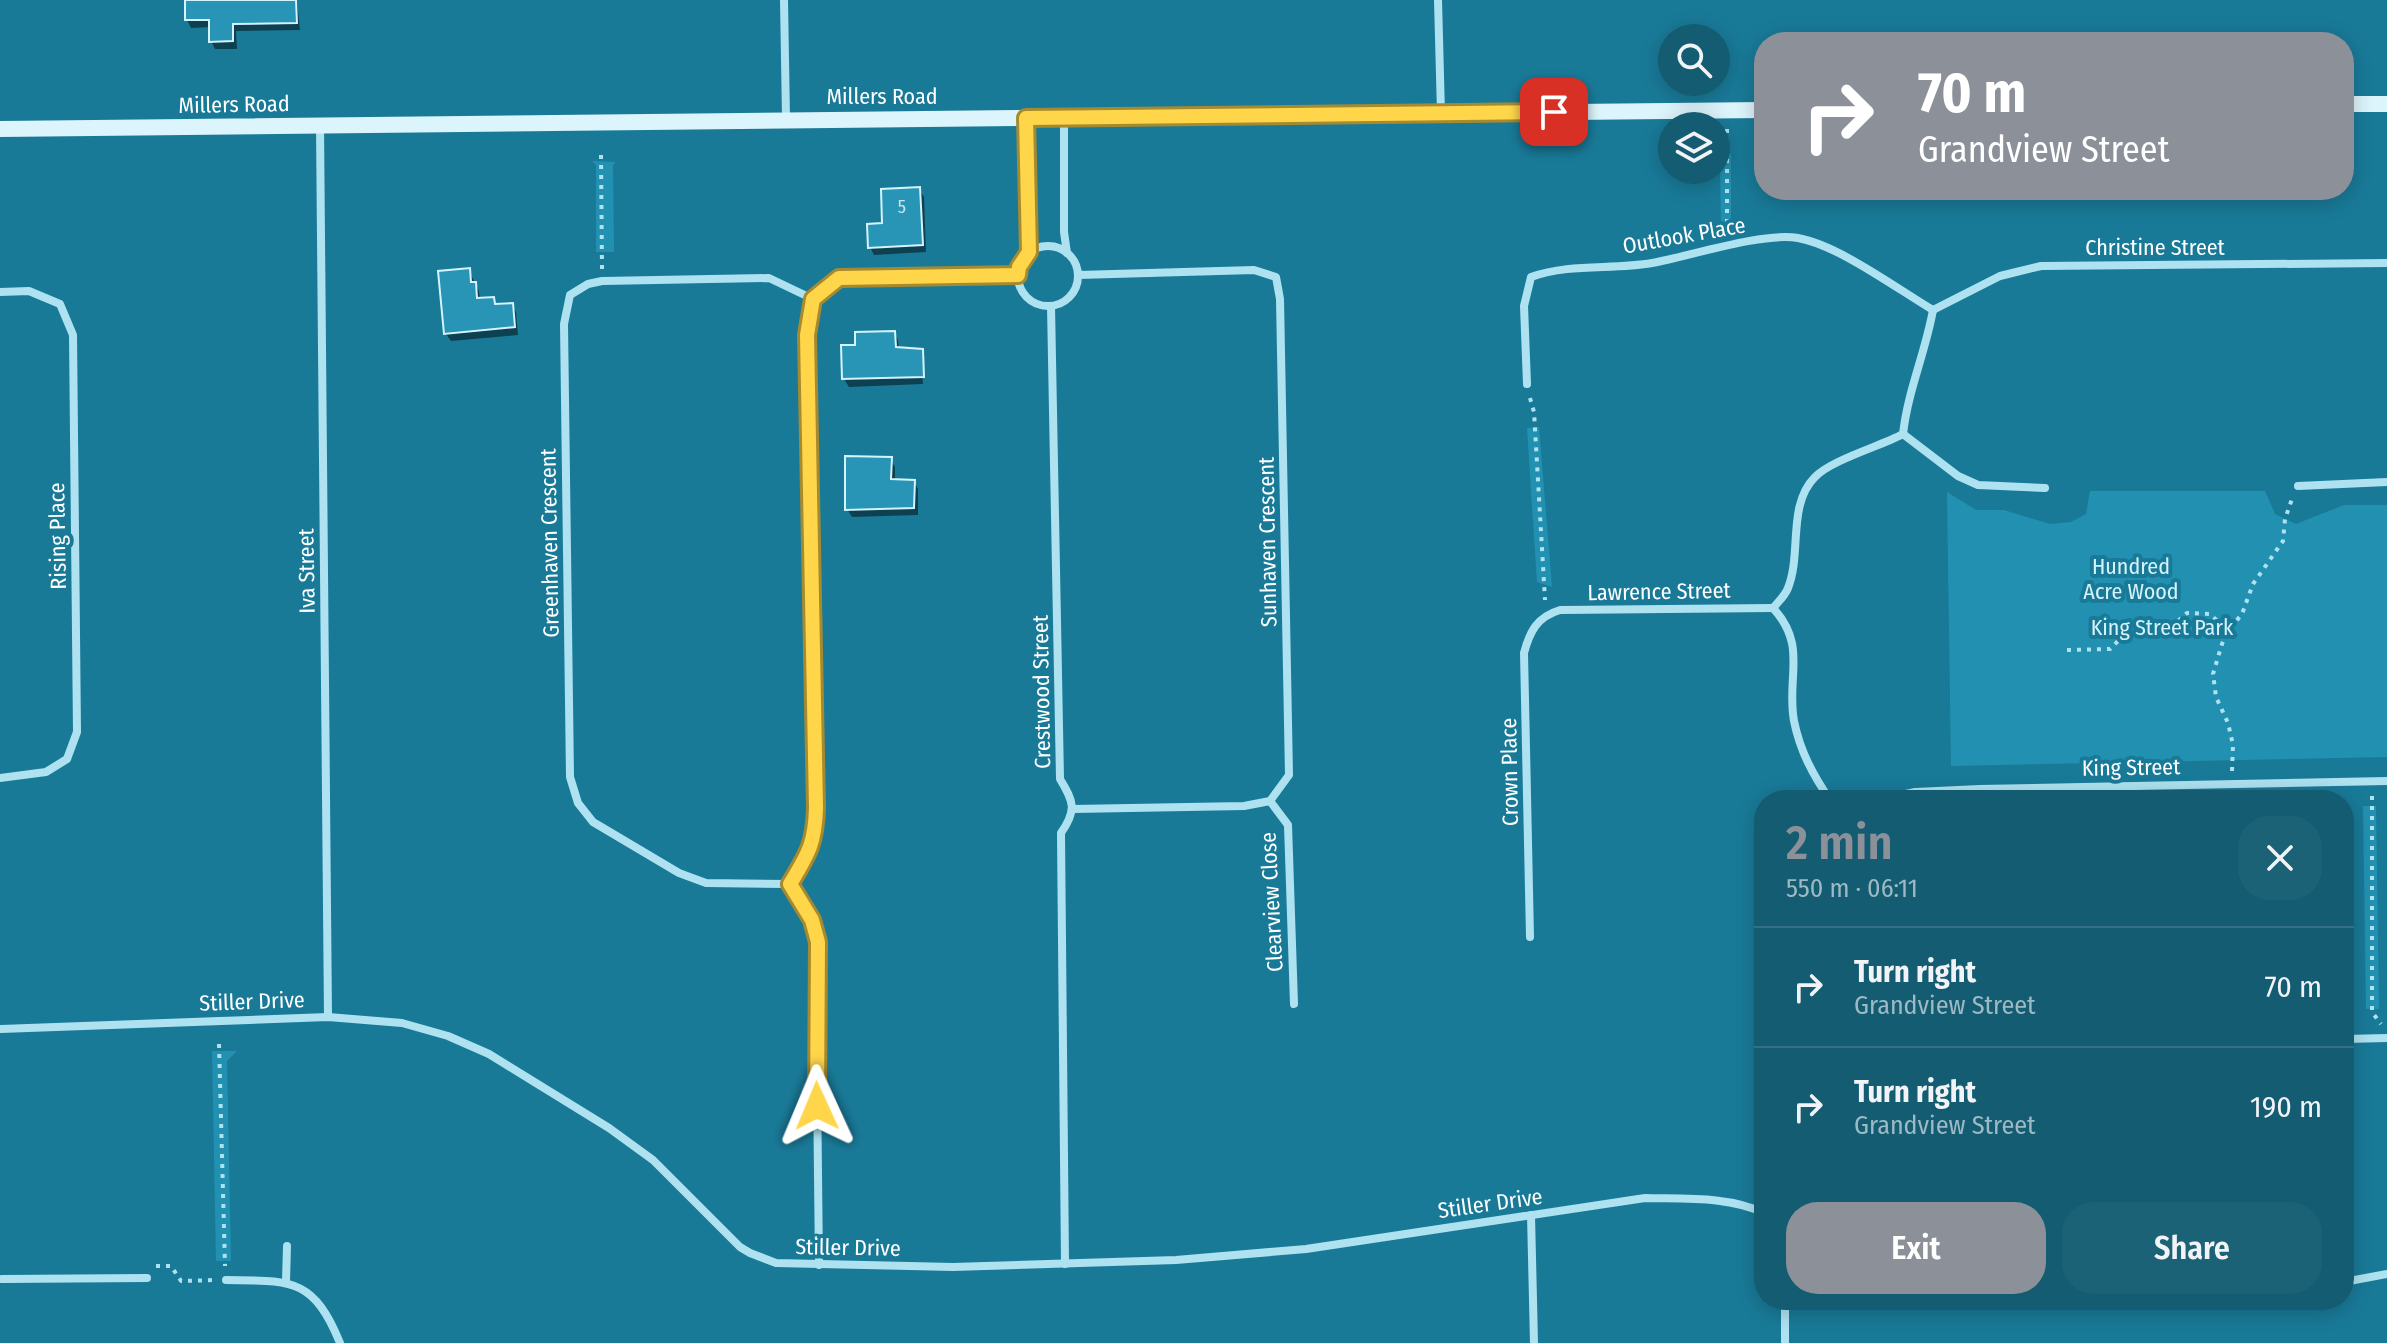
<!DOCTYPE html>
<meta charset="utf-8">
<style>
body{margin:0;font-family:"Fira Sans Condensed",sans-serif;background:#1c6277;color:#f1f3f6;height:100vh;display:flex;flex-direction:column;font-size:30px;white-space:nowrap}
*{box-sizing:border-box;margin:0}
p{font-size:26px;color:#9dbac4}
.icon{flex:none;width:44px;height:44px;fill:none;stroke:currentColor;stroke-width:2;stroke-linecap:round;stroke-linejoin:round}
.map{position:relative;flex:1;overflow:hidden}
.side{position:absolute;left:1754px;top:790px;width:600px;height:520px;display:flex;flex-direction:column;background:#135c72;border-radius:32px;box-shadow:0 4px 20px #0003}
.side>*{flex:none}
.banner{position:absolute;left:1754px;top:32px;width:600px;height:168px;border-radius:32px;box-shadow:0 4px 20px #0003;background:#8c9099;color:#fff;overflow:hidden}
.tools{position:absolute;left:1658px;top:24px;display:grid;gap:16px}
.tools a{display:grid;place-items:center;width:72px;height:72px;border-radius:50%;background:#135c72;box-shadow:0 4px 20px #0003;font-size:40px}
.pin{position:absolute;display:grid;place-items:center;width:68px;height:68px;color:#fff;margin:-34px;border-radius:16px;box-shadow:0 4px 12px #0006}
.me{position:absolute;width:88px;margin:-44px;rotate:359deg;stroke-linejoin:round;filter:drop-shadow(0 0 6px #0008)}
.turn{display:flex;align-items:center;gap:28px;height:168px;padding:0 32px;font-size:36px}
.turn .icon{width:104px;height:104px;stroke-width:2.5}
.turn b{display:block;font-size:56px;line-height:68px}
.round{display:grid;place-items:center;flex:none;width:84px;height:84px;border-radius:32px;background:#1c6277}
.headline{display:flex;align-items:center;justify-content:space-between;height:136px;padding:0 32px}
h1{font-size:48px;font-weight:600;line-height:60px;color:#8c9099}
.cta{display:flex;gap:16px;margin-top:auto;padding:16px 32px}
.cta a{flex:1;height:92px;border-radius:32px;background:#8c9099;color:#fff;font-size:32px;font-weight:600;line-height:92px;text-align:center}
.cta a+a{background:#1c6277;color:#f1f3f6}
ul{padding:0;list-style:none}
li{display:flex;align-items:center;gap:24px;height:120px;padding:0 32px;border-top:2px solid #327184}
li div{flex:1}
li b{display:block;font-size:30px}
li em{font-style:normal}
.map>svg:first-child{display:block}
</style>
<div class="map">
<svg width="2387" height="1343" viewBox="0 0 2387 1343">
<rect width="100%" height="100%" fill="#197a98"/>
<g fill="#2291b1">
<path d="M1720 154H1731V233H1721Z"/>
<path d="M592 161 616 162 613 165 614 252H596V165Z"/>
<path d="M1539 427 1552 587 1537 582 1527 428Z"/>
<path d="M2090 491H2265L2275 514 2296 524 2344 505H2387V757L1951 766 1947 492 1976 510H2004L2050 524 2071 522 2086 514Z"/>
<path d="M2363 806H2376L2379 1009H2366Z"/>
<path d="M212 1051H237L227 1061 231 1261H216Z"/>
</g>
<g fill="#0007">
<path d="M187 0H297L300 30 236 31 237 49H215L211 41V27L191 28 187 20Z"/>
<path d="M919 189 924 197 926 252 874 255 870 247 884 225Z"/>
<path d="M469 271 479 291 480 300 492 299 497 306 512 305 516 312 518 335 451 341 446 334Z"/>
<path d="M894 333 898 340 899 349 922 351 925 355H921L923 384 849 387 844 379 857 347Z"/>
<path d="M890 459 895 467V481L914 482 918 489V515L852 517 847 509Z"/>
</g>
<g fill="#2895b6" stroke="#d5f3fc" stroke-width="2">
<path d="M185 0H296L297 23 233 24V41L209 42V20H185Z"/>
<path d="M920 187 923 245 868 248 867 224 882 223 881 189Z"/>
<path d="M470 268 471 282H476L477 298 494 297 495 304 513 303 515 327 444 334 438 271Z"/>
<path d="M895 331 896 347 923 349 924 377 842 379 841 345H855V332Z"/>
<path d="M845 456 892 457 891 479 915 480 914 508 845 510Z"/>
</g>
<g fill="none" stroke-linecap="round" stroke-linejoin="round">
<g stroke="#aee2f1" stroke-width="4" stroke-dasharray="4 6" stroke-linecap="butt">
<path d="M1727 129V232"/>
<path d="M601 155 602 269"/>
<path d="M1530 398 1534 412 1545 600"/>
<path d="M2067 650 2110 649 2123 636 2169 629 2187 613 2210 614 2228 631"/>
<path d="M2232 771 2233 745 2228 723 2216 697 2213 674 2222 644 2228 631 2242 614 2253 584 2283 541 2285 519 2293 496"/>
<path d="M2372 796V1012L2381 1024"/>
<path d="M219 1044 225 1266"/>
<path d="M156 1266H171L181 1281 215 1280"/>
</g>
<g stroke="#aee2f1" stroke-width="8">
<path d="M784 0 786 118"/>
<path d="M1438 0 1441 113"/>
<path d="M1026 118 1029 252"/>
<path d="M1064 118V232L1067 253"/>
<path d="M320 126 328 1017"/>
<circle cx="1048" cy="276" r="30"/>
<path d="M0 292 29 291 60 304 73 335 77 732 67 759 46 772 0 778"/>
<path d="M1051 306 1060 779C1074 802 1077 810 1061 833L1065 1264"/>
<path d="M1933 310 2000 276 2041 266 2387 263"/>
<path d="M1527 384 1524 306 1531 277C1570 263 1612 270 1652 263 1690 256 1763 232 1798 238 1838 245 1896 288 1933 310"/>
<path d="M1903 434 1958 476 1978 485 2045 488"/>
<path d="M2298 486 2387 482"/>
<path d="M1830 800C1813 775 1800 751 1794 721 1786 677 1808 646 1773 608 1778 602 1785 596 1788 588 1802 553 1787 505 1815 477 1831 460 1881 446 1903 434 1908 390 1925 354 1933 310"/>
<path d="M1878 800 1915 792 1980 789 2387 781"/>
<path d="M1270 801 1288 825 1294 1004"/>
<path d="M1073 809 1244 806 1270 801 1289 775 1280 299 1276 277 1254 270 1078 275"/>
<path d="M790 884 706 883 679 873 593 822 578 803 570 777 564 324 570 295 588 284 602 281 769 278 813 299"/>
<path d="M1530 937 1524 653C1530 631 1537 617 1560 610L1773 608"/>
<path d="M1 1029 328 1017 402 1023 448 1036 489 1054 609 1128 653 1160 740 1247 750 1253 776 1263 953 1267 1176 1260 1306 1249 1645 1198C1684 1199 1729 1196 1764 1213"/>
<path d="M2344 1039 2387 1038"/>
<path d="M1531 1215 1534 1343"/>
<path d="M819 1265 816 992 818 942 812 920 790 884C808 854 815 844 816 808L807 335 813 299 839 278 1018 275"/>
<path d="M2 1279 147 1278"/>
<path d="M226 1280C289 1281 313 1276 340 1343"/>
<path d="M286 1281 287 1246"/>
<path d="M2344 1282 2387 1274"/>
<path d="M1785 1300V1343"/>
</g>
<g stroke="#dcf4fb" stroke-width="16">
<path d="M2344 104H2387"/>
<path d="M0 129C588 122 1176 116 1764 110"/>
</g>
</g>
<g fill="none" stroke-linecap="round" stroke-linejoin="round">
<defs>
<path id="route" d="M817 1106 818 942 812 920 790 884C808 854 815 844 816 808L807 335 813 299 839 278 1018 275 1019 267 1029 252 1026 118 1554 112"/>
</defs>
<use href="#route" stroke="#a68a30" stroke-width="20"/>
<use href="#route" stroke="#ffd54a" stroke-width="14"/>
</g>
<g text-anchor="middle" stroke-width="8" stroke-linejoin="round" paint-order="stroke">
<g font-size="18" fill="#c9e4ed">
<text x="902" y="213">5</text>
</g>
<g font-size="22" fill="#fff" stroke="#197a98">
<text x="882" y="104">Millers Road</text>
<text transform="translate(234 104) rotate(-1)" y="8">Millers Road</text>
<text transform="translate(1684 235) rotate(-10)" y="8">Outlook Place</text>
<text x="2155" y="255">Christine Street</text>
<text transform="translate(57 536) rotate(-91)" y="8">Rising Place</text>
<text transform="translate(1267 542) rotate(-91)" y="8">Sunhaven Crescent</text>
<text transform="translate(549 543) rotate(-91)" y="8">Greenhaven Crescent</text>
<text transform="translate(306 571) rotate(-91)" y="8">Iva Street</text>
<text transform="translate(1659 591) rotate(-1)" y="8">Lawrence Street</text>
<text transform="translate(1041 692) rotate(-91)" y="8">Crestwood Street</text>
<text transform="translate(2131 767) rotate(-1)" y="8">King Street</text>
<text transform="translate(1509 772) rotate(-91)" y="8">Crown Place</text>
<text transform="translate(1271 902) rotate(-93)" y="8">Clearview Close</text>
<text transform="translate(252 1001) rotate(-2)" y="8">Stiller Drive</text>
<text transform="translate(1490 1203) rotate(-8)" y="8">Stiller Drive</text>
<text transform="translate(848 1247) rotate(1)" y="8">Stiller Drive</text>
</g>
<g font-size="22" fill="#d5f3fc" stroke="#197a98">
<text x="2131" y="574">Hundred<tspan x="2131" dy="25">Acre Wood</tspan></text>
<text x="2162" y="635">King Street Park</text>
</g>
</g>
</svg>
<div class="tools">
<a><svg class="icon" aria-label="search" viewBox="0 0 24 24"><circle cx="10" cy="10" r="6"/><path d="M15 15l6 6"/></svg></a>
<a><svg class="icon" aria-label="layers" viewBox="0 0 24 24"><path d="M12 4l9 5-9 5-9-5zM3 14l9 5 9-5"/></svg></a>
</div>
<div class="pin" style="left:1554px;top:112px;background:#d93025"><svg class="icon" aria-label="arrive" viewBox="0 0 24 24"><path d="M6 21V4h12l-3 4 3 4H6"/></svg></div>
<svg class="me" style="left:817px;top:1106px" viewBox="-20 -20 40 40"><path d="M0-17L14 15 0 8-14 15z" fill="#ffd54a" stroke="#fff" stroke-width="4"/></svg>
<div class="banner">
<div class="turn"><svg class="icon" aria-label="right" viewBox="0 0 24 24"><path d="M7 20v-9h11M14 6l5 5-5 5"/></svg><div><b>70 m</b>Grandview Street</div></div>
</div>
<section class="side">
<div class="headline"><div><h1>2 min</h1><p>550 m · 06:11</p></div><a class="round"><svg class="icon" aria-label="close" viewBox="0 0 24 24"><path d="M6 6l12 12M18 6L6 18"/></svg></a></div>
<ul>
<li><svg class="icon" aria-label="right" viewBox="0 0 24 24"><path d="M7 20v-9h11M14 6l5 5-5 5"/></svg><div><b>Turn right</b><p>Grandview Street</p></div><em>70 m</em></li>
<li><svg class="icon" aria-label="right" viewBox="0 0 24 24"><path d="M7 20v-9h11M14 6l5 5-5 5"/></svg><div><b>Turn right</b><p>Grandview Street</p></div><em>190 m</em></li>
</ul>
<div class="cta"><a>Exit</a><a>Share</a></div>
</section>
</div>
